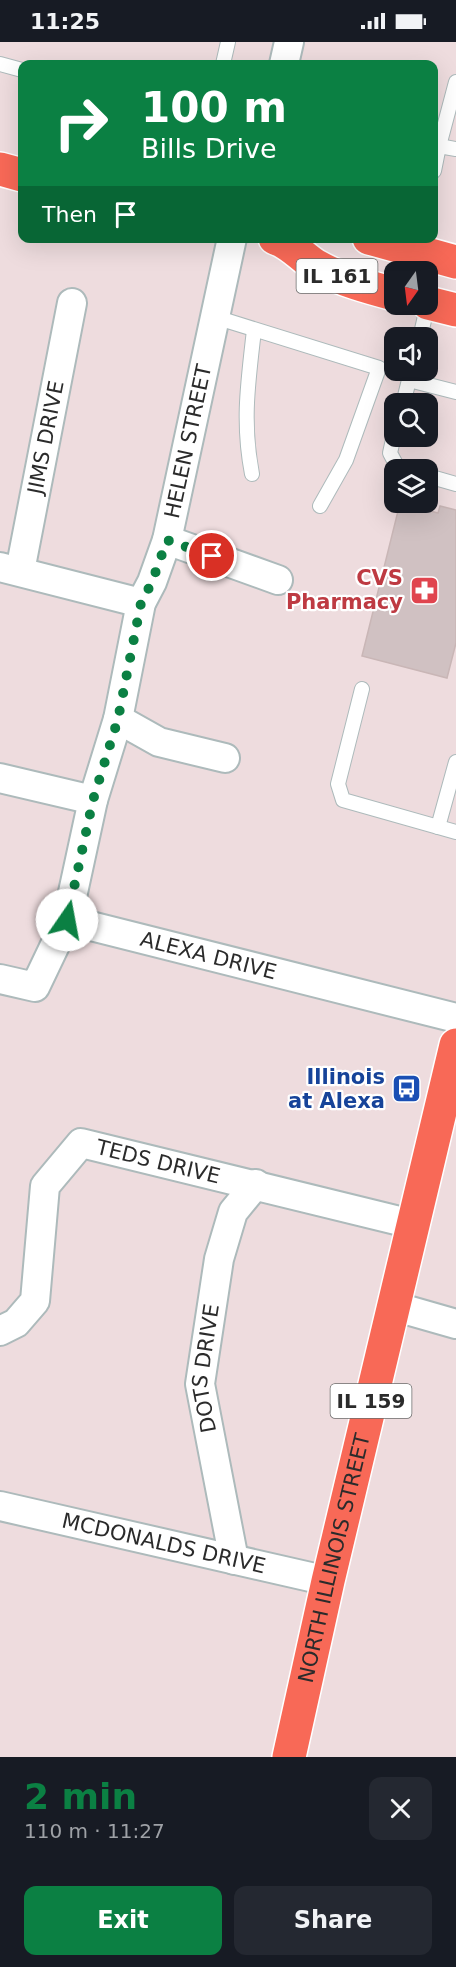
<!DOCTYPE html>
<meta charset="utf-8">
<style>
body{margin:0;font-family:"DejaVu Sans",sans-serif;background:#242831;color:#f1f3f6;height:100vh;display:flex;flex-direction:column;font-size:22px;white-space:nowrap}
*{box-sizing:border-box;margin:0}
p{font-size:20px;color:#9ea1a6}
.icon{flex:none;width:33px;height:33px;fill:none;stroke:currentColor;stroke-width:2;stroke-linecap:round;stroke-linejoin:round}
.map{position:relative;height:1715px;overflow:hidden}
.side{display:flex;flex-direction:column;background:#171b24;flex:1}
.side>*{flex:none}
.top-card{position:absolute;left:18px;top:18px;width:420px;height:183px;border-radius:12px;box-shadow:0 6px 24px #0002;background:#0b8043;color:#fff;overflow:hidden}
.needle{width:39px;rotate:194deg}
.buttons{position:absolute;left:384px;top:219px;display:grid;gap:12px}
.buttons a{display:grid;place-items:center;width:54px;height:54px;border-radius:12px;background:#171b24;box-shadow:0 6px 24px #0002;font-size:30px}
.pin{position:absolute;display:grid;place-items:center;width:51px;height:51px;color:#fff;margin:-26px;border:3px solid #fff;border-radius:50%;box-shadow:0 2px 6px #0007}
.me{position:absolute;width:66px;margin:-33px;rotate:12deg;stroke-linejoin:round;filter:drop-shadow(0 0 4px #0008)}
.turn{display:flex;align-items:center;gap:21px;height:126px;padding:0 24px;font-size:27px}
.turn .icon{width:78px;height:78px;stroke-width:2.5}
.turn b{display:block;font-size:42px;line-height:51px}
.then{display:flex;align-items:center;height:57px;padding:0 24px;background:#0003;gap:12px;font-size:22px}
.round{display:grid;place-items:center;flex:none;width:63px;height:63px;border-radius:12px;background:#242831}
.head{display:flex;align-items:center;justify-content:space-between;height:102px;padding:0 24px}
h1{font-size:36px;font-weight:800;line-height:45px;color:#0b8043}
.action{display:flex;gap:12px;margin-top:auto;padding:12px 24px}
.action a{flex:1;height:69px;border-radius:12px;background:#0b8043;color:#fff;font-size:24px;font-weight:800;line-height:69px;text-align:center}
.action a+a{background:#242831;color:#f1f3f6}
.status{display:flex;justify-content:space-between;align-items:center;height:42px;padding:0 30px;background:#171b24;direction:ltr}
.status svg{height:16px;fill:currentColor}
.map>svg:first-child{display:block}
</style>
<div class="status"><b>11:25</b><svg viewBox="0 0 49 12"><path d="M0 12V9h3v3zM5 12V6h3v6zM10 12V3h3v9zM15 12V0h3v12zM26 1h20v11H26zM47 4h2v5h-2z"/></svg></div>
<div class="map">
<svg width="456" height="1715" viewBox="0 0 456 1715">
<rect width="100%" height="100%" fill="#eedcde"/>
<path fill="#d0c1c2" stroke="#c9b6b6" stroke-width="1.5" d="M400 461 438 471 440 464 456 468V601L447 636 362 614Z"/>
<g fill="none" stroke-linecap="round" stroke-linejoin="round">
<defs>
<g id="service">
<path d="M0 22 22 28"/>
<path d="M223 22 228 0"/>
<path d="M439 104 456 40"/>
<path d="M434 129 439 104 456 107"/>
<path d="M215 275 379 326 346 418 320 464"/>
<path d="M420 296 428 261"/>
<path d="M403 362 409 338 456 350"/>
<path d="M394 393 390 411 398 426 403 428"/>
<path d="M252 432C242 380 248 341 254 288"/>
<path d="M428 434 456 442"/>
<path d="M362 647 338 742 343 758 456 790"/>
<path d="M438 785 456 720"/>
</g>
<g id="minor">
<path d="M284 22 289 0"/>
<path d="M167 498 278 538"/>
<path d="M0 525 141 561"/>
<path id="s1" d="M20 529 72 261"/>
<path d="M118 677 159 700 225 716"/>
<path d="M0 736 93 758"/>
<path id="s2" d="M67 878 93 758 118 677 141 561 152 540 167 498 232 196"/>
<path id="s3" d="M0 937 35 945 67 878 456 976"/>
<path d="M393 1264 456 1282"/>
<path id="s4" d="M0 1289 16 1281 35 1259 45 1144 81 1101 412 1182"/>
<path id="s5" d="M0 1464 328 1539"/>
<path id="s6" d="M234 1518 200 1342 219 1217 233 1170 256 1142"/>
</g>
<g id="primary">
<path d="M0 127 22 133"/>
<path d="M275 196C293 202 302 216 318 225 342 238 368 245 394 252"/>
<path d="M369 196 456 220"/>
<path d="M428 261 456 268"/>
<path id="s7" d="M289 1715 328 1539 456 1003"/>
</g>
</defs>
<use href="#service" stroke="#adbabb" stroke-width="16"/>
<use href="#minor" stroke="#adbabb" stroke-width="32"/>
<use href="#primary" stroke="#fff" stroke-width="36"/>
<use href="#service" stroke="#fff" stroke-width="14"/>
<use href="#minor" stroke="#fff" stroke-width="28"/>
<use href="#primary" stroke="#f86957" stroke-width="33"/>
</g>
<g fill="none" stroke-linecap="round" stroke-linejoin="round">
<path stroke="#0b8043" stroke-width="10" stroke-dasharray="0 18" d="M67 878 93 758 118 677 141 561 152 540 167 498 212 514"/>
</g>
<defs>
<symbol id="pharmacy-square" viewBox="-11 -11 22 22"><rect x="-9" y="-9" width="18" height="18" rx="4" fill="#e0444e" stroke="#fff"/><path d="M-2-6h4v4h4v4h-4v4h-4v-4h-4v-4h4Z" fill="#fff"/></symbol>
<symbol id="bus-square" viewBox="-11 -11 22 22"><rect x="-9" y="-9" width="18" height="18" rx="4" fill="#1a4fb4" stroke="#fff"/><path d="M-5-6H5V4H4V6H2V4H-2V6H-4V4H-5ZM-3.5-4V0h7V-4ZM-3.5 1.2v1.5H-2V1.2ZM2 1.2v1.5H3.5V1.2Z" fill="#fff"/></symbol>
</defs>
<g fill-rule="evenodd">
<use href="#pharmacy-square" x="408" y="532" width="33" height="33"/>
<use href="#bus-square" x="390" y="1030" width="33" height="33"/>
</g>
<g text-anchor="middle" stroke-width="4.5" stroke-linejoin="round" paint-order="stroke">
<g fill="#fff" stroke="#6b6b6b" stroke-width="1.5">
<rect x="296.5" y="217" width="81" height="34" rx="4.5"/>
<rect x="330.5" y="1342" width="81" height="34" rx="4.5"/>
</g>
<g font-size="20" font-weight="bold" fill="#2b2b2b">
<text x="337" y="241">IL 161</text>
<text x="371" y="1366">IL 159</text>
</g>
<g font-size="21" fill="#2b2b2b" stroke="#fff">
<text dy="7" stroke="none"><textPath href="#s1" startOffset="136">JIMS DRIVE</textPath></text>
<text dy="7" stroke="none"><textPath href="#s2" startOffset="495">HELEN STREET</textPath></text>
<text dy="7" stroke="none"><textPath href="#s3" startOffset="256">ALEXA DRIVE</textPath></text>
<text dy="7" stroke="none"><textPath href="#s4" startOffset="298">TEDS DRIVE</textPath></text>
<text dy="7" stroke="none"><textPath href="#s6" startOffset="195">DOTS DRIVE</textPath></text>
<text dy="7" stroke="none"><textPath href="#s5" startOffset="168">MCDONALDS DRIVE</textPath></text>
<text dy="7" stroke="none"><textPath href="#s7" startOffset="204">NORTH ILLINOIS STREET</textPath></text>
</g>
<g font-size="21" font-weight="bold" fill="#be3a42" stroke="#fff" text-anchor="end">
<text x="403" y="543">CVS<tspan x="403" dy="24">Pharmacy</tspan></text>
</g>
<g font-size="21" font-weight="bold" fill="#164399" stroke="#fff" text-anchor="end">
<text x="385" y="1042">Illinois<tspan x="385" dy="24">at Alexa</tspan></text>
</g>
</g>
</svg>
<div class="buttons">
<a><svg class="needle" viewBox="-14 -14 28 28"><path d="M0-13l5 13h-10z" fill="#e53935"/><path d="M0 13l5-13h-10z" fill="#9ea1a6"/></svg></a>
<a><svg class="icon" aria-label="sound" viewBox="0 0 24 24"><path d="M4 9h4l5-4v14l-5-4H4zM17 9q2 3 0 6"/></svg></a>
<a><svg class="icon" aria-label="search" viewBox="0 0 24 24"><circle cx="10" cy="10" r="6"/><path d="M15 15l6 6"/></svg></a>
<a><svg class="icon" aria-label="layers" viewBox="0 0 24 24"><path d="M12 4l9 5-9 5-9-5zM3 14l9 5 9-5"/></svg></a>
</div>
<div class="pin" style="left:212px;top:514px;background:#d93025"><svg class="icon" aria-label="arrive" viewBox="0 0 24 24"><path d="M6 21V4h12l-3 4 3 4H6"/></svg></div>
<svg class="me" style="left:67px;top:878px" viewBox="-20 -20 40 40"><circle r="19" fill="#fff"/><path d="M0-13L10 11 0 6-10 11z" fill="#0b8043"/></svg>
<div class="top-card">
<div class="turn"><svg class="icon" aria-label="right" viewBox="0 0 24 24"><path d="M7 20v-9h11M14 6l5 5-5 5"/></svg><div><b>100 m</b>Bills Drive</div></div>
<div class="then">Then<svg class="icon" aria-label="arrive" viewBox="0 0 24 24"><path d="M6 21V4h12l-3 4 3 4H6"/></svg></div>
</div>
</div>
<section class="side">
<div class="head"><div><h1>2 min</h1><p>110 m · 11:27</p></div><a class="round"><svg class="icon" aria-label="close" viewBox="0 0 24 24"><path d="M6 6l12 12M18 6L6 18"/></svg></a></div>
<div class="action"><a>Exit</a><a>Share</a></div>
</section>
